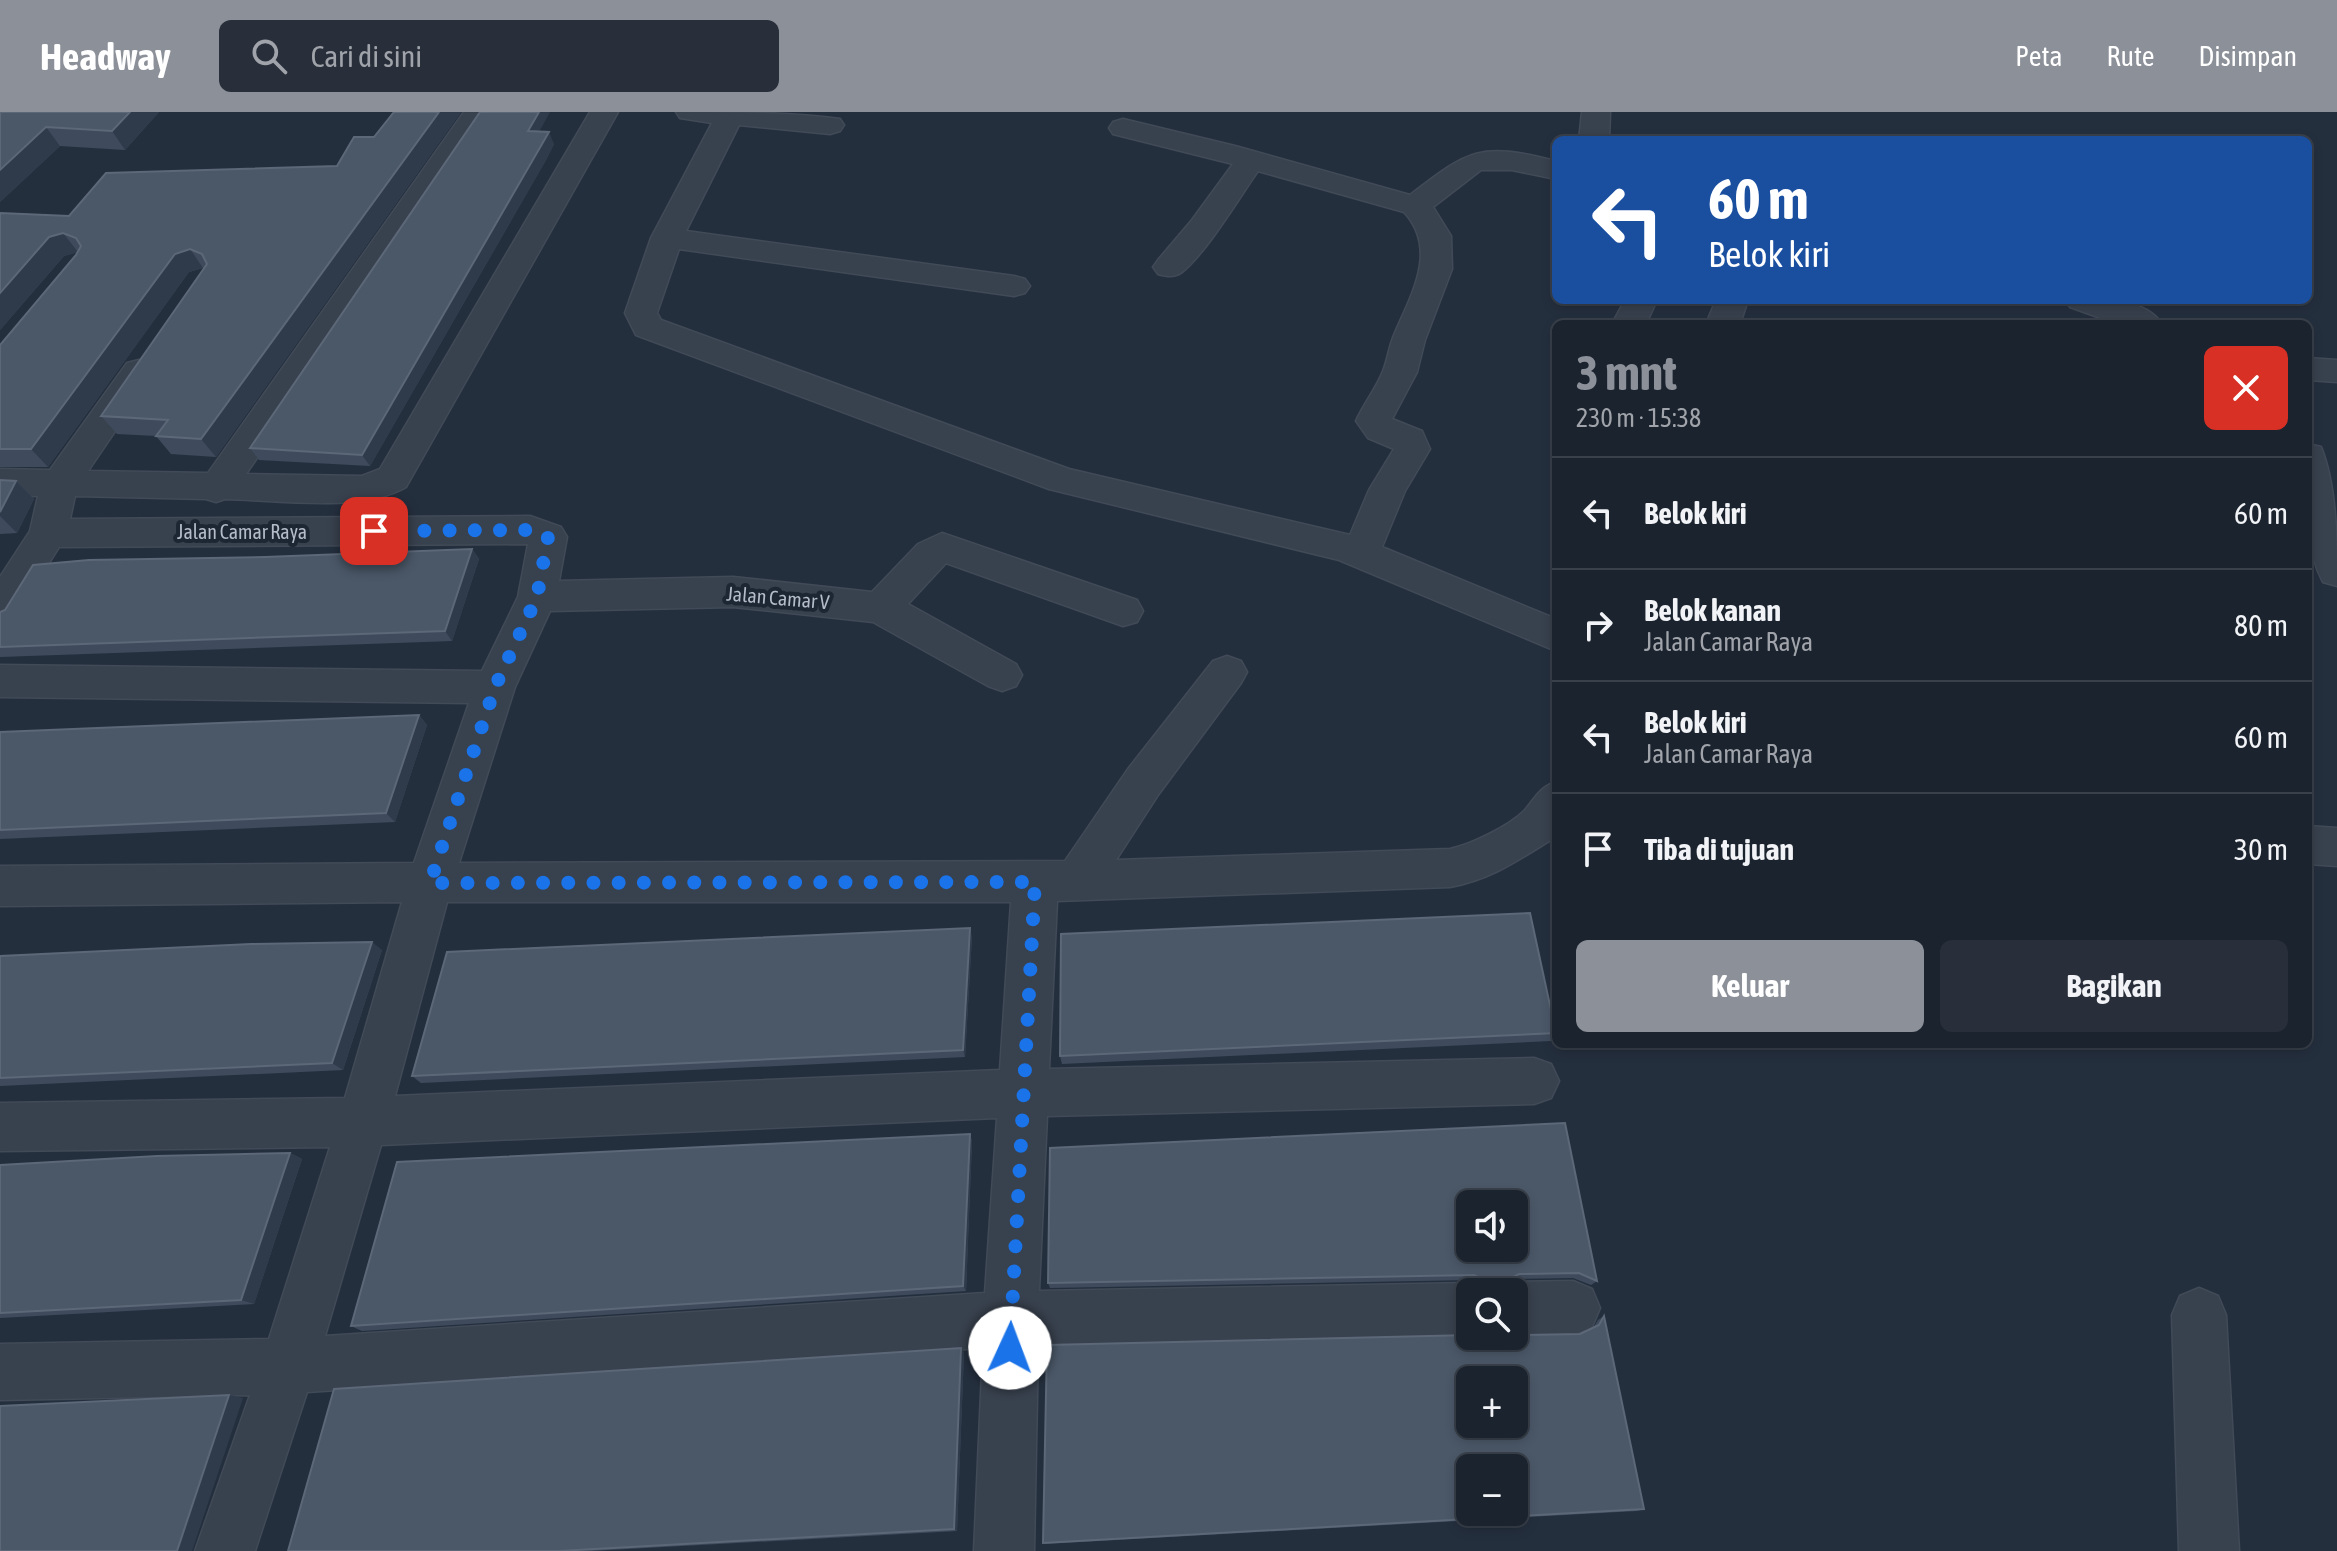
<!DOCTYPE html>
<html lang="id">
<meta charset="utf-8">
<style>
body{margin:0;font-family:"Asap Condensed",sans-serif;background:#282f3a;color:#f1f3f6;height:100vh;display:flex;flex-direction:column;font-size:30px;white-space:nowrap}
*{box-sizing:border-box;margin:0}
p{font-size:26px;color:#a0a4aa}
.icon{flex:none;width:44px;height:44px;fill:none;stroke:currentColor;stroke-width:2;stroke-linecap:round;stroke-linejoin:round}
.map{position:relative;flex:1;overflow:hidden}
.details{position:absolute;left:1552px;top:208px;width:760px;height:728px;display:flex;flex-direction:column;background:#1b232e;border-radius:12px;box-shadow:0 4px 12px #0003,0 0 0 2px #39404a}
.details>*{flex:none}
.hud{position:absolute;left:1552px;top:24px;width:760px;height:168px;border-radius:12px;box-shadow:0 4px 12px #0003,0 0 0 2px #39404a;background:#1a4fa0;color:#fff;overflow:hidden}
.tools{position:absolute;left:1456px;top:1078px;display:grid;gap:16px}
.tools a{display:grid;place-items:center;width:72px;height:72px;border-radius:12px;background:#1b232e;box-shadow:0 4px 12px #0003,0 0 0 2px #39404a;font-size:40px}
.pin{position:absolute;display:grid;place-items:center;width:68px;height:68px;color:#fff;margin:-34px;border-radius:16px;box-shadow:0 4px 12px #0006}
.me{position:absolute;width:88px;margin:-44px;rotate:2deg;stroke-linejoin:round;filter:drop-shadow(0 0 6px #0008)}
.turn{display:flex;align-items:center;gap:28px;height:168px;padding:0 24px;font-size:36px}
.turn .icon{width:104px;height:104px;stroke-width:2.5}
.turn b{display:block;font-size:56px;line-height:68px}
.round{display:grid;place-items:center;flex:none;width:84px;height:84px;border-radius:12px;background:#282f3a}
.overview{display:flex;align-items:center;justify-content:space-between;height:136px;padding:0 24px}
h1{font-size:48px;font-weight:700;line-height:60px;color:#8c9099}
.primary-button{display:flex;gap:16px;margin-top:auto;padding:16px 24px}
.primary-button a{flex:1;height:92px;border-radius:12px;background:#8c9099;color:#fff;font-size:32px;font-weight:700;line-height:92px;text-align:center}
.primary-button a+a{background:#282f3a;color:#f1f3f6}
ul{padding:0;list-style:none}
li{display:flex;align-items:center;gap:24px;height:112px;padding:0 24px;border-top:2px solid #39404a}
li div{flex:1}
li b{display:block;font-size:30px}
li em{font-style:normal}
header{display:flex;align-items:center;gap:48px;box-sizing:border-box;height:112px;padding:0 40px;background:#8c9099;color:#fff}
header strong{font-size:38px}
nav{display:flex;gap:44px;margin-inline-start:auto;font-size:28px}
.search{width:560px;height:72px;background:#282f3a;display:flex;align-items:center;gap:20px;box-sizing:border-box;padding:0 28px;border-radius:12px;color:#a0a4aa;font-size:30px}
.map>svg:first-child{display:block}
</style>
<header>
<strong>Headway</strong>
<div class="search"><svg class="icon" aria-label="search" viewBox="0 0 24 24"><circle cx="10" cy="10" r="6"/><path d="M15 15l6 6"/></svg>Cari di sini</div>
<nav><a>Peta</a><a>Rute</a><a>Disimpan</a></nav>
</header>
<div class="map">
<svg width="2337" height="1439" viewBox="0 0 2337 1439">
<rect width="100%" height="100%" fill="#242f3e"/>
<g fill="none" stroke-linecap="round" stroke-linejoin="round">
<defs>
<g id="minor">
<path d="M464 0H492L246 362 362 364 380 357 590 0H618L406 375C362 401 277 388 225 387L216 390 206 387 75 384 70 407 530 404 561 415 567 425 559 469 733 465 872 480 918 432 942 421 1137 488 1143 499 1137 510 1123 514 946 451 908 492 1016 552 1022 563 1016 574 1002 579 988 574 873 510 733 495 550 499 515 575 459 751 1065 749 1128 657 1213 549 1227 544 1241 549 1247 560 1241 571 1158 683 1116 748 1450 737C1470 733 1509 714 1524 699 1536 686 1538 676 1556 670L1554 726C1518 748 1492 767 1450 775L1057 789 1049 957 1534 946 1551 952 1559 969 1551 986 1534 992 1047 1004 1039 1179 1470 1171 1490 1180H1470V1224H1473L1038 1234 1034 1439H974L983 1236 307 1280 255 1439H195L250 1283 0 1288V1232L269 1227 330 1035 0 1039V991L345 986 402 790 0 794V754L414 751 469 591 0 585V553L482 559 518 485 528 432 59 435 14 507 0 512V465L30 419 38 384 0 383V357L50 358 127 251 139 248 151 251 156 259 88 359 208 361ZM447 790H1011L1000 958 395 984ZM997 1006 985 1181 325 1224 381 1033Z"/>
<path d="M676 0C729 0 788 0 840 7L844 13 840 19 830 22 739 13 686 119 1014 164 1025 167 1030 174 1025 181 1014 184 679 137 657 201 661 208 1069 357 1350 423 1369 378 1394 337 1368 326 1356 309C1364 291 1376 277 1383 259 1388 247 1389 234 1394 223 1411 183 1439 138 1404 100L1258 59C1239 86 1206 141 1182 160 1174 166 1166 164 1158 162L1153 155 1158 148 1192 108 1233 52 1113 22 1109 16 1113 10 1123 7 1235 34 1410 83C1470 37 1479 30 1556 49V67L1512 58H1481L1433 95 1451 124 1452 157 1425 228 1417 260 1392 307 1422 319 1430 337 1405 379 1382 435 1556 507V539L1339 448 1049 377 636 223 625 201 651 126 712 11 680 6Z"/>
<path d="M1582 0H1610L1609 28H1579Z"/>
<path d="M1625 188H1657L1646 212H1612Z"/>
<path d="M1716 188H1748L1740 212H1706Z"/>
<path d="M2066 188C2095 188 2143 183 2162 212H2117L2070 195Z"/>
<path d="M2308 246 2337 248V270L2308 268Z"/>
<path d="M2308 332 2321 335C2337 375 2337 429 2337 474L2323 470C2301 429 2308 376 2308 332Z"/>
<path d="M2308 714 2337 716V754L2308 752Z"/>
<path d="M1573 1169 1592 1177 1600 1196 1592 1215 1573 1223 1514 1224V1180L1495 1178 1514 1170Z"/>
<path d="M2199 1176 2218 1184 2226 1203 2239 1439H2179L2172 1203 2180 1184Z"/>
</g>
</defs>
<use href="#minor" stroke="#414a57" stroke-width="3"/>
<use href="#minor" fill="#38414e" fill-rule="evenodd"/>
</g>
<g fill="#3f4b5c" fill-rule="evenodd">
<path d="M0 0H159L125 38 60 34 0 90Z"/>
<path d="M394 0H461L216 345 171 342 156 324 117 322 101 304 204 157 203 156 189 160 48 355H0V233L78 140 64 144 0 218V101L69 104 337 54 374 25Z"/>
<path d="M540 19 554 32 546 48 370 354 259 348 250 336Z"/>
<path d="M0 368 16 369 34 387 17 421 0 422Z"/>
<path d="M472 437 479 447 452 529 0 545V500L265 445Z"/>
<path d="M419 603 427 613 395 710 0 727V620Z"/>
<path d="M972 824 965 945 421 971 412 964Z"/>
<path d="M382 838 343 958 0 974V844Z"/>
<path d="M1556 921 1551 929 1062 952 1060 944Z"/>
<path d="M1565 1011 1597 1169 1591 1173 1573 1166 1514 1167 1499 1175 1516 1178V1220L1519 1223 1580 1222 1594 1215 1598 1208 1604 1204 1644 1397 1637 1399 1045 1432 1043 1431 1047 1233 1470 1223V1224H1514V1180H1476L1477 1178H1492L1470 1168 1050 1176 1048 1171 1050 1036ZM1470 1092H1514V1136H1470ZM1470 1268H1514V1312H1470ZM1470 1356H1514V1400H1470Z"/>
<path d="M970 1022 972 1029 966 1179 362 1219 351 1214Z"/>
<path d="M290 1041 302 1047 254 1192 0 1206V1053Z"/>
<path d="M964 1240 957 1419 591 1439H288Z"/>
</g>
<g fill="#2f3b4b">
<path d="M130 0H159L125 38 112 19Z"/>
<path d="M439 0H461L216 345 201 327Z"/>
<path d="M539 0H550L533 31 528 19Z"/>
<path d="M46 15 60 34 0 90V58Z"/>
<path d="M549 20 554 32 546 48 370 354 362 343Z"/>
<path d="M63 121 78 140 64 144 0 218V181L49 125Z"/>
<path d="M190 137 203 156 189 160 48 355 31 337 175 142Z"/>
<path d="M16 369 34 387 17 421 0 404V400Z"/>
<path d="M472 437 479 447 452 529 445 519Z"/>
<path d="M419 603 427 613 395 710 386 701Z"/>
<path d="M970 816 972 824 965 945 963 938Z"/>
<path d="M372 830 382 838 343 958 332 951Z"/>
<path d="M970 1022 972 1029 966 1179 963 1174Z"/>
<path d="M290 1041 302 1047 254 1192 241 1188Z"/>
<path d="M1519 1162 1514 1167 1492 1179 1497 1174Z"/>
<path d="M961 1236 964 1240 957 1419 954 1417Z"/>
<path d="M229 1283 243 1286 192 1439H177Z"/>
</g>
<g fill="#4b5868" stroke="#5c6777" stroke-width="2" fill-rule="evenodd">
<path d="M0 0H130L112 19 46 15 0 58Z"/>
<path d="M394 0H439L201 327 156 324 168 308 101 304 207 152 202 142 190 137 175 142 31 337H0V233L76 143 81 134 76 126 63 121 49 125 0 181V101L69 104 106 61 337 54 354 25H374Z"/>
<path d="M480 0H539L528 19 549 20 362 343 250 336Z"/>
<path d="M0 368 16 369 0 400Z"/>
<path d="M472 437 445 519 0 535V500L5 498 33 453 89 448 265 445Z"/>
<path d="M419 603 386 701 0 718V620Z"/>
<path d="M1530 801 1556 921 1060 944 1061 822Z"/>
<path d="M970 816 963 938 412 964 447 840Z"/>
<path d="M372 830 332 951 0 966V844L251 832Z"/>
<path d="M1565 1011 1597 1169 1579 1161 1519 1162 1497 1174 1474 1163 1048 1171 1050 1036ZM1470 1092H1514V1136H1470Z"/>
<path d="M970 1022 963 1174 351 1214 397 1050Z"/>
<path d="M290 1041 241 1188 0 1201V1053L157 1044Z"/>
<path d="M1497 1175 1516 1178V1220L1519 1223 1580 1222 1599 1213 1604 1204 1644 1397 1043 1431 1047 1233 1470 1223V1224H1514V1180H1477V1178H1494ZM1470 1268H1514V1312H1470ZM1470 1356H1514V1400H1470Z"/>
<path d="M961 1236 954 1417 559 1439H288L334 1277Z"/>
<path d="M229 1283 177 1439H0V1294Z"/>
</g>
<g fill="none" stroke-linecap="round" stroke-linejoin="round">
<path stroke="#1a73e8" stroke-width="14" stroke-dasharray="0 25.2" d="M374 419 530 418 548 425 537 485 495 575 430 771 1035 770 1010 1236"/>
</g>
<g text-anchor="middle" stroke-width="8" stroke-linejoin="round" paint-order="stroke">
<g font-size="20" fill="#b4bcc9" stroke="#1d2633">
<text x="242" y="427">Jalan Camar Raya</text>
<text transform="translate(778 486) rotate(5)" y="7">Jalan Camar V</text>
</g>
</g>
</svg>
<div class="tools">
<a><svg class="icon" aria-label="sound" viewBox="0 0 24 24"><path d="M4 9h4l5-4v14l-5-4H4zM17 9q2 3 0 6"/></svg></a>
<a><svg class="icon" aria-label="search" viewBox="0 0 24 24"><circle cx="10" cy="10" r="6"/><path d="M15 15l6 6"/></svg></a>
<a>+</a>
<a>−</a>
</div>
<div class="pin" style="left:374px;top:419px;background:#d93025"><svg class="icon" aria-label="arrive" viewBox="0 0 24 24"><path d="M6 21V4h12l-3 4 3 4H6"/></svg></div>
<svg class="me" style="left:1010px;top:1236px" viewBox="-20 -20 40 40"><circle r="19" fill="#fff"/><path d="M0-13L10 11 0 6-10 11z" fill="#1a73e8"/></svg>
<div class="hud">
<div class="turn"><svg class="icon" aria-label="left" viewBox="0 0 24 24"><path d="M17 20v-9H6M10 6l-5 5 5 5"/></svg><div><b>60 m</b>Belok kiri</div></div>
</div>
<section class="details">
<div class="overview"><div><h1>3 mnt</h1><p>230 m · 15:38</p></div><a class="round" style="background:#d93025;color:#fff"><svg class="icon" aria-label="close" viewBox="0 0 24 24"><path d="M6 6l12 12M18 6L6 18"/></svg></a></div>
<ul>
<li><svg class="icon" aria-label="left" viewBox="0 0 24 24"><path d="M17 20v-9H6M10 6l-5 5 5 5"/></svg><div><b>Belok kiri</b></div><em>60 m</em></li>
<li><svg class="icon" aria-label="right" viewBox="0 0 24 24"><path d="M7 20v-9h11M14 6l5 5-5 5"/></svg><div><b>Belok kanan</b><p>Jalan Camar Raya</p></div><em>80 m</em></li>
<li><svg class="icon" aria-label="left" viewBox="0 0 24 24"><path d="M17 20v-9H6M10 6l-5 5 5 5"/></svg><div><b>Belok kiri</b><p>Jalan Camar Raya</p></div><em>60 m</em></li>
<li><svg class="icon" aria-label="arrive" viewBox="0 0 24 24"><path d="M6 21V4h12l-3 4 3 4H6"/></svg><div><b>Tiba di tujuan</b></div><em>30 m</em></li>
</ul>
<div class="primary-button"><a>Keluar</a><a>Bagikan</a></div>
</section>
</div>
